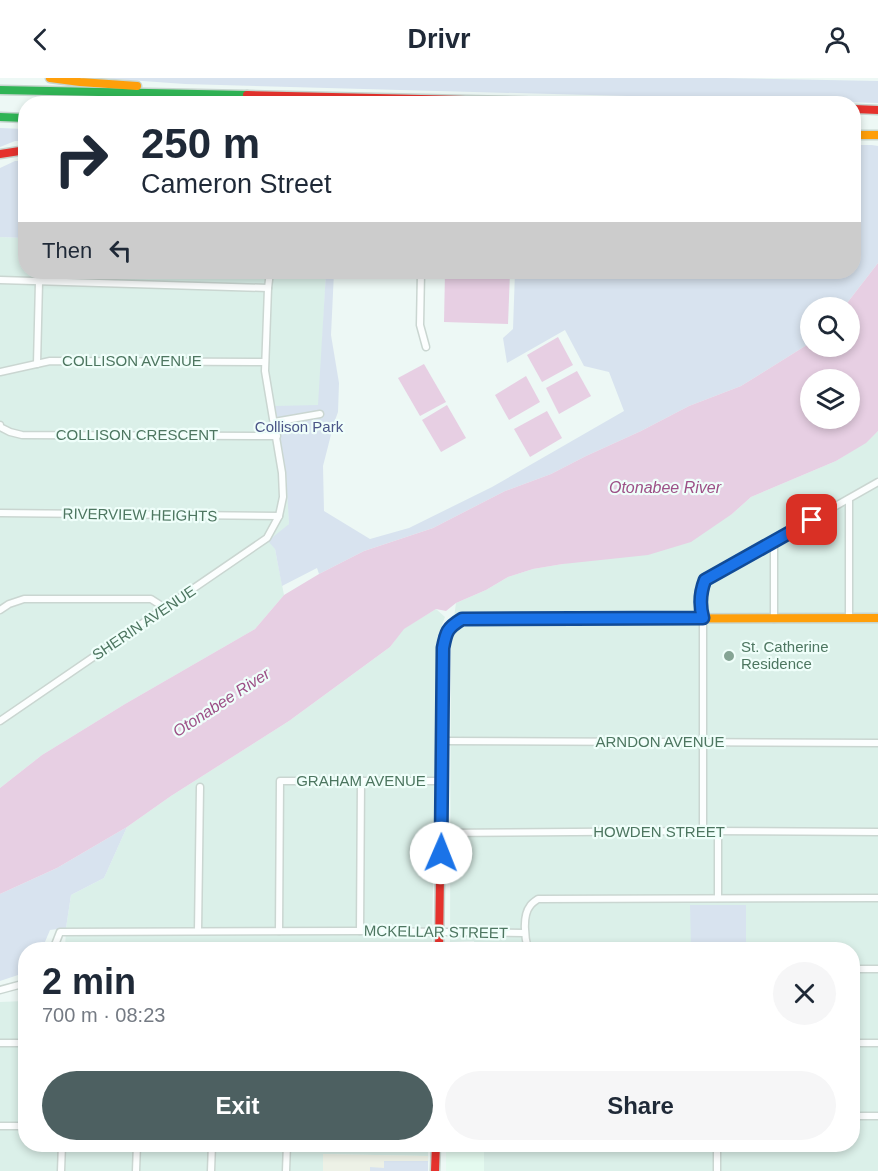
<!DOCTYPE html>
<meta charset="utf-8">
<style>
body{margin:0;font-family:Arial,sans-serif;background:#f6f6f7;color:#1f2937;height:100vh;display:flex;flex-direction:column;font-size:22px;white-space:nowrap}
*{box-sizing:border-box;margin:0}
p{font-size:20px;color:#747a83}
.icon{flex:none;width:33px;height:33px;fill:none;stroke:currentColor;stroke-width:2;stroke-linecap:round;stroke-linejoin:round}
.map{position:relative;flex:1;overflow:hidden}
.details{position:absolute;left:18px;top:864px;width:842px;height:210px;display:flex;flex-direction:column;background:#fff;border-radius:24px;box-shadow:0 3px 9px #0003}
.details>*{flex:none}
.hud{position:absolute;left:18px;top:18px;width:843px;height:183px;border-radius:24px;box-shadow:0 3px 9px #0003;background:#fff;color:#1f2937;overflow:hidden}
.controls{position:absolute;left:800px;top:219px;display:grid;gap:12px}
.controls a{display:grid;place-items:center;width:60px;height:60px;border-radius:50%;background:#fff;box-shadow:0 3px 9px #0003;font-size:30px}
.pin{position:absolute;display:grid;place-items:center;width:51px;height:51px;color:#fff;margin:-26px;border-radius:12px;box-shadow:0 3px 9px #0006}
.me{position:absolute;width:66px;margin:-33px;rotate:1deg;stroke-linejoin:round;filter:drop-shadow(0 0 4px #0008)}
.turn{display:flex;align-items:center;gap:21px;height:126px;padding:0 24px;font-size:27px}
.turn .icon{width:78px;height:78px;stroke-width:2.5}
.turn b{display:block;font-size:42px;line-height:51px}
.then{display:flex;align-items:center;height:57px;padding:0 24px;background:#0003;gap:12px;font-size:22px}
.round{display:grid;place-items:center;flex:none;width:63px;height:63px;border-radius:32px;background:#f6f6f7}
.summary{display:flex;align-items:center;justify-content:space-between;height:102px;padding:0 24px}
h1{font-size:36px;font-weight:600;line-height:45px}
.button{display:flex;gap:12px;margin-top:auto;padding:12px 24px}
.button a{flex:1;height:69px;border-radius:36px;background:#4d6061;color:#fff;font-size:24px;font-weight:600;line-height:69px;text-align:center}
.button a+a{background:#f6f6f7;color:#1f2937}
header{display:flex;justify-content:space-between;align-items:center;height:78px;padding:0 24px;background:#fff;font-size:27px;font-weight:600}
.map>svg:first-child{display:block}
</style>
<header><svg class="icon" aria-label="back" viewBox="0 0 24 24"><path d="M15 5l-7 7 7 7"/></svg>Drivr<svg class="icon" aria-label="person" viewBox="0 0 24 24"><circle cx="12" cy="8" r="4"/><path d="M4 21q1-7 8-7t8 7"/></svg></header>
<div class="map">
<svg width="878" height="1093" viewBox="0 0 878 1093">
<rect width="100%" height="100%" fill="#edf8f5"/>
<g fill="#dbf0e9">
<path d="M0 159 25 160 26 194H326L319 328H276L282 360 288 416 289 446 275 471 284 517 255 551 125 626 42 677 0 710Z"/>
<path d="M878 353V1093H484V1067L852 1066V872H475L474 863 450 864 451 561 456 525 486 512 508 499 533 491 563 486 732 436 751 419 836 383 866 364Z"/>
<path d="M436 531 445 539 437 560 432 871 65 872 66 850 71 817 104 800 127 749 171 718 289 643 390 569 403 551Z"/>
<path d="M25 923 26 1066H428V1078L323 1076V1093H0V924Z"/>
</g>
<rect fill="#e4faef" x="446" y="1067" width="38" height="26"/>
<path fill="#edf1e6" d="M323 1076 428 1078V1093H323Z"/>
<g fill="#d8e3ef">
<path d="M100 0H725L878 3V25L185 6Z"/>
<path d="M0 50 25 51V63H15L0 69Z"/>
<path d="M854 67H872L878 68V185L844 229 810 230V265L741 308 689 328 641 353 586 378 551 396 505 413 433 450 364 473 319 496 317 490 282 508 275 471 268 463 289 446 286 394 275 328 318 327 326 194H334L331 257 339 305 338 334 334 345 323 388 324 433 370 461 409 450 492 409 624 333 609 294 584 288 565 252 507 285 503 260 513 251 515 194H854Z"/>
<path d="M15 83H25V160L0 159V90Z"/>
<path d="M127 749 104 800 71 817 66 850 50 852 42 871 26 872V894L24 895 0 903V816L57 790Z"/>
<path d="M690 827H746V871H691Z"/>
<path d="M384 1083H428V1093H370V1089L384 1090Z"/>
</g>
<g fill="#e7cfe3" fill-rule="evenodd">
<path d="M878 185V353L866 365 836 383 751 419 732 436 691 464 648 477 563 486 533 491 508 499 486 512 456 525 446 533 436 531 404 551 390 569 289 643 171 718 127 749 57 790 0 816V710L42 677 125 626 255 551 284 517 319 496 364 473 433 450 505 413 551 396 586 378 641 353 689 328 741 308 810 265V268H849V230L844 229ZM810 302H849V340H810Z"/>
<path d="M445 194H510L508 246 444 244Z"/>
<path d="M558 259 573 287 542 304 527 277Z"/>
<path d="M424 286 446 324 420 338 398 300Z"/>
<path d="M577 293 591 318 559 336 546 310Z"/>
<path d="M526 298 540 324 509 342 495 317Z"/>
<path d="M447 327 466 360 441 374 422 342Z"/>
<path d="M547 333 562 360 530 379 514 351Z"/>
</g>
<g fill="none" stroke-linecap="round" stroke-linejoin="round">
<defs>
<g id="street">
<path d="M421 194 420 247 426 269"/>
<path d="M0 202 268 210"/>
<path d="M37 286 39 204"/>
<path d="M0 294 50 283 265 284"/>
<path d="M274 344 320 336"/>
<path d="M0 347V349L10 354 22 357 277 358"/>
<path d="M0 435 279 438"/>
<path d="M0 532 9 526 24 521H151L165 530"/>
<path d="M849 540V421"/>
<path d="M774 541V462"/>
<path d="M0 643 267 460 279 438 283 419 282 395 265 293 268 210 270 194"/>
<path d="M443 663 878 665"/>
<path d="M703 753V548L701 513 705 502 878 404"/>
<path d="M718 754V820"/>
<path d="M441 755 703 753 878 754"/>
<path d="M198 853 200 709"/>
<path d="M279 853 280 703H442"/>
<path d="M360 853 361 702"/>
<path d="M53 872 60 854 360 853 524 855"/>
<path d="M528 872C525 860 522 838 530 828 532 825 535 823 538 821L878 820"/>
<path d="M852 891H878"/>
<path d="M0 912 26 905"/>
<path d="M0 965H26"/>
<path d="M852 965H878"/>
<path d="M852 1038H878"/>
<path d="M0 1048H26"/>
<path d="M717 1066V1093"/>
<path d="M61 1093 62 1066"/>
<path d="M136 1093 137 1066"/>
<path d="M211 1093 212 1066"/>
<path d="M286 1093 287 1066"/>
</g>
<g id="fast">
<path d="M0 12 247 17"/>
<path d="M0 39 26 40"/>
</g>
<g id="slow">
<path d="M50 0 80 4 137 8"/>
<path d="M854 57H878"/>
<path d="M446 559 450 550 462 541 878 540"/>
</g>
<g id="jam">
<path d="M247 17 636 26"/>
<path d="M854 31 878 32"/>
<path d="M0 76 26 72"/>
<path d="M439 872 443 570 446 559"/>
<path d="M435 1093 436 1066"/>
</g>
</defs>
<use href="#street" stroke="#cad6d1" stroke-width="9"/>
<use href="#fast" stroke="#c7d5cf" stroke-width="11"/>
<use href="#slow" stroke="#c7d5cf" stroke-width="11"/>
<use href="#jam" stroke="#c7d5cf" stroke-width="11"/>
<use href="#street" stroke="#fcfefe" stroke-width="6"/>
<use href="#fast" stroke="#30b455" stroke-width="8"/>
<use href="#slow" stroke="#ff9f0a" stroke-width="8"/>
<use href="#jam" stroke="#e5322d" stroke-width="8"/>
</g>
<g fill="none" stroke-linecap="round" stroke-linejoin="round">
<defs>
<path id="route" d="M441 775 443 570C446 554 447 550 462 541L703 540C699 526 700 515 705 502L812 442"/>
</defs>
<use href="#route" stroke="#114b97" stroke-width="15"/>
<use href="#route" stroke="#1a73e8" stroke-width="10"/>
</g>
<circle fill="#85a494" stroke="#effefa" stroke-width="2" cx="729" cy="578" r="6"/>
<g text-anchor="middle" stroke-width="4.5" stroke-linejoin="round" paint-order="stroke">
<g font-size="15" fill="#4d7660" stroke="#effefa">
<text x="132" y="288">COLLISON AVENUE</text>
<text x="137" y="362">COLLISON CRESCENT</text>
<text transform="translate(140 437) rotate(1)" y="5">RIVERVIEW HEIGHTS</text>
<text transform="translate(144 545) rotate(-34)" y="5">SHERIN AVENUE</text>
<text x="660" y="669">ARNDON AVENUE</text>
<text x="361" y="708">GRAHAM AVENUE</text>
<text x="659" y="759">HOWDEN STREET</text>
<text transform="translate(436 854) rotate(1)" y="5">MCKELLAR STREET</text>
</g>
<g font-size="15" fill="#4b5587" stroke="#effefa">
<text x="299" y="354">Collison Park</text>
</g>
<g font-size="15" fill="#4d7660" stroke="#effefa" text-anchor="start">
<text x="741" y="574">St. Catherine<tspan x="741" dy="17">Residence</tspan></text>
</g>
<g font-size="16" font-style="italic" fill="#9d5087" stroke="#effefa">
<text x="665" y="415">Otonabee River</text>
<text transform="translate(221 624) rotate(-33)" y="6">Otonabee River</text>
</g>
</g>
</svg>
<div class="controls">
<a><svg class="icon" aria-label="search" viewBox="0 0 24 24"><circle cx="10" cy="10" r="6"/><path d="M15 15l6 6"/></svg></a>
<a><svg class="icon" aria-label="layers" viewBox="0 0 24 24"><path d="M12 4l9 5-9 5-9-5zM3 14l9 5 9-5"/></svg></a>
</div>
<div class="pin" style="left:812px;top:442px;background:#d93025"><svg class="icon" aria-label="arrive" viewBox="0 0 24 24"><path d="M6 21V4h12l-3 4 3 4H6"/></svg></div>
<svg class="me" style="left:441px;top:775px" viewBox="-20 -20 40 40"><circle r="19" fill="#fff"/><path d="M0-13L10 11 0 6-10 11z" fill="#1a73e8"/></svg>
<div class="hud">
<div class="turn"><svg class="icon" aria-label="right" viewBox="0 0 24 24"><path d="M7 20v-9h11M14 6l5 5-5 5"/></svg><div><b>250 m</b>Cameron Street</div></div>
<div class="then">Then<svg class="icon" aria-label="left" viewBox="0 0 24 24"><path d="M17 20v-9H6M10 6l-5 5 5 5"/></svg></div>
</div>
<section class="details">
<div class="summary"><div><h1>2 min</h1><p>700 m · 08:23</p></div><a class="round"><svg class="icon" aria-label="close" viewBox="0 0 24 24"><path d="M6 6l12 12M18 6L6 18"/></svg></a></div>
<div class="button"><a>Exit</a><a>Share</a></div>
</section>
</div>
